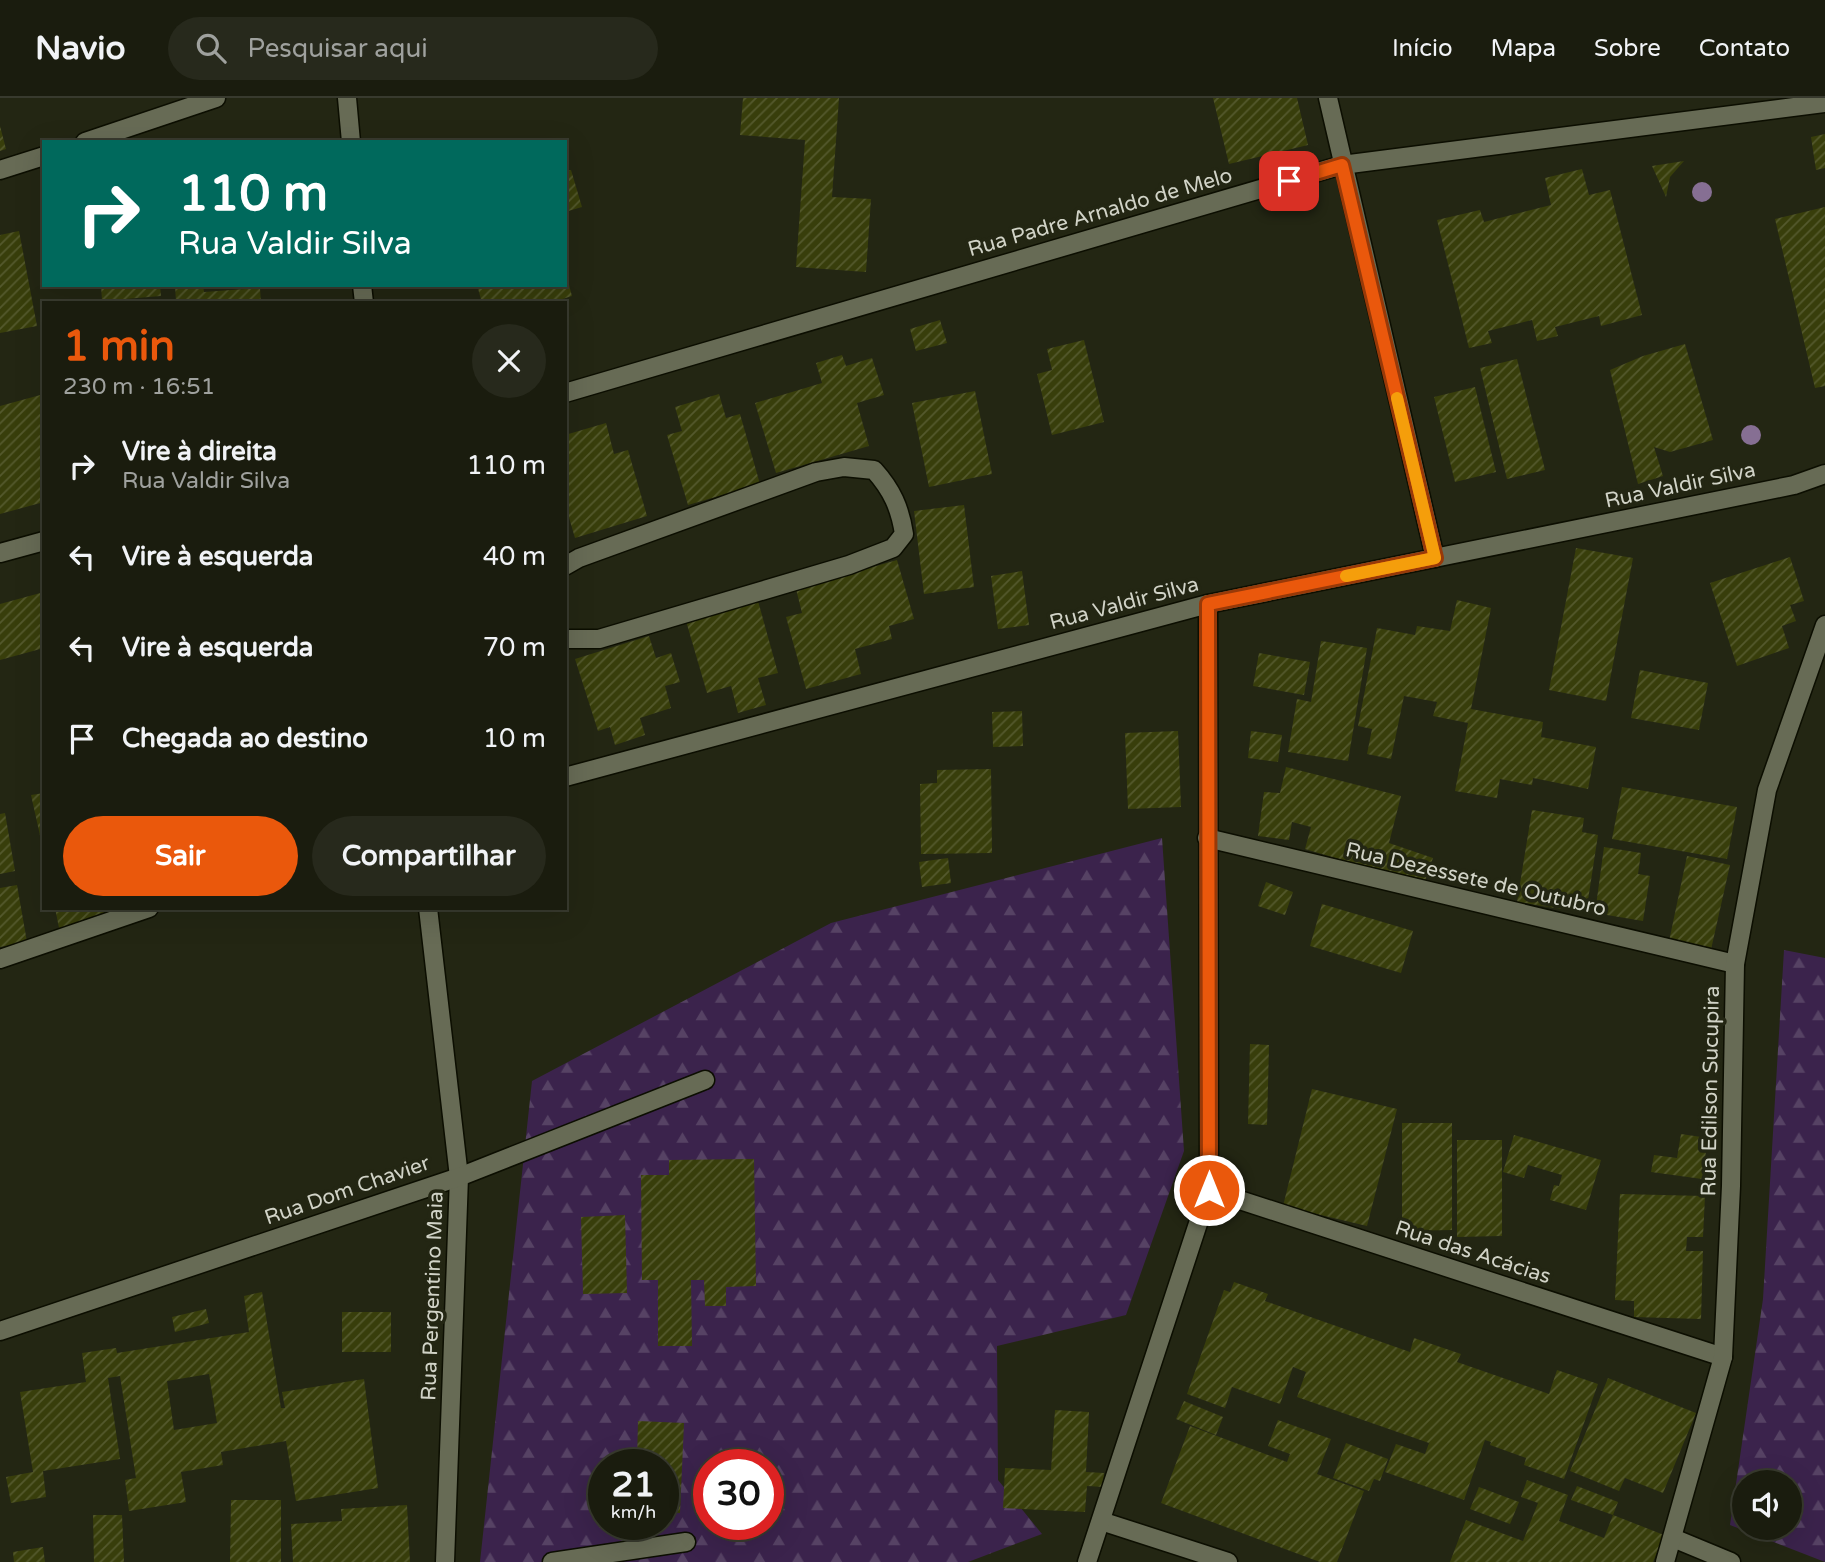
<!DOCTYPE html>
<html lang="pt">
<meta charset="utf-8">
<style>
body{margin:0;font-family:"Varela Round",sans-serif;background:#27291c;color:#f1f3f6;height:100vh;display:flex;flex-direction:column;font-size:26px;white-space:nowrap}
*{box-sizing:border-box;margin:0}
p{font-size:23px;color:#9fa19e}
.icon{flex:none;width:38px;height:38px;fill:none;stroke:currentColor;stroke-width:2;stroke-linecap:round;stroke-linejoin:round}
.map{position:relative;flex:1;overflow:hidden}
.details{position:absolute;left:42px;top:203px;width:525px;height:609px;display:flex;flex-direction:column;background:#1a1c0e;border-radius:0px;box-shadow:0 7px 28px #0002,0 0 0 2px #383a2e}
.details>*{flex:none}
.top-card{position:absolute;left:42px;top:42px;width:525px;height:147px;border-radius:0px;box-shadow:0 7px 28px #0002,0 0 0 2px #383a2e;background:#00695c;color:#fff;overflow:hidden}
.buttons{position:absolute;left:1732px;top:1372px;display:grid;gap:14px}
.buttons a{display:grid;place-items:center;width:70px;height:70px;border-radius:50%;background:#1a1c0e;box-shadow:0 7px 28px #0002,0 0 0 2px #383a2e;font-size:35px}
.speed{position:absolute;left:588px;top:1351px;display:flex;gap:14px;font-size:35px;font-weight:700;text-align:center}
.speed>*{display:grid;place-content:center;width:91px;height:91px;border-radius:50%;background:#1a1c0e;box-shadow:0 7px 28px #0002,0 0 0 2px #383a2e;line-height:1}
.speed small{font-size:18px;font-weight:400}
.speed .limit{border:10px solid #d22;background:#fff;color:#111}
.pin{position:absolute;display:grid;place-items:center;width:60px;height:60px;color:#fff;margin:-30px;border-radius:14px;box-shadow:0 4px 10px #0006}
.me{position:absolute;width:77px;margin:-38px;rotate:0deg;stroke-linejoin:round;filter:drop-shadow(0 0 5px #0008)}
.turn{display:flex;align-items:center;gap:24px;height:147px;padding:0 21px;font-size:32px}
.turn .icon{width:91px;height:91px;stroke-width:2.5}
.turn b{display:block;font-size:49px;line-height:60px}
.round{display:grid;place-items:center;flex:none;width:74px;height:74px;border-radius:37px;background:#27291c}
.summary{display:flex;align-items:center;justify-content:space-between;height:119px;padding:0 21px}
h1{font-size:42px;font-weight:700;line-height:52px;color:#ea580c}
.primary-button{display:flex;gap:14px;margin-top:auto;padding:14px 21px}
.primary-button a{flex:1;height:80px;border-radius:42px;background:#ea580c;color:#fff;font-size:28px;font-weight:700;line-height:80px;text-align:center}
.primary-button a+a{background:#27291c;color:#f1f3f6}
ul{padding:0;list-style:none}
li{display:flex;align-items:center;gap:21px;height:91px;padding:0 21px}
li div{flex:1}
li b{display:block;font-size:26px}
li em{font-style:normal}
header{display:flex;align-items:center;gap:42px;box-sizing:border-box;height:98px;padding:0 35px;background:#1a1c0e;border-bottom:2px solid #383a2e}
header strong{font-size:33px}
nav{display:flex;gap:38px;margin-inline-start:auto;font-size:24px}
.search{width:490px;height:63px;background:#27291c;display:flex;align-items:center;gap:18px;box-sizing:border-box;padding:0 24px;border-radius:38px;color:#9fa19e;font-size:26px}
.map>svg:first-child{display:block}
</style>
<header>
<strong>Navio</strong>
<div class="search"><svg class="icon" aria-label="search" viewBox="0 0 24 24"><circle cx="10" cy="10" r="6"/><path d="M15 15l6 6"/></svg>Pesquisar aqui</div>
<nav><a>Início</a><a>Mapa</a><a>Sobre</a><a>Contato</a></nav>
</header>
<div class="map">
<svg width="1825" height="1464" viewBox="0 0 1825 1464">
<defs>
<pattern id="forest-firs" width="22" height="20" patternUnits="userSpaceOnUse" patternTransform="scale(1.75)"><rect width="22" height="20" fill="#3b234c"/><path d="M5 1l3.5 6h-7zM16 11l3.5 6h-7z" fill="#564264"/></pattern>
<pattern id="building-hatch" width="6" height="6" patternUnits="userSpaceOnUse" patternTransform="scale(1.75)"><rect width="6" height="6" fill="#383e0b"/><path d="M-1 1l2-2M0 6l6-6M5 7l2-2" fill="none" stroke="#54592d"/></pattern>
</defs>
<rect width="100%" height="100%" fill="#232613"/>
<g fill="url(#forest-firs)" fill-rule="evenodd">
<path d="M1162 740 1184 1053 1126 1217 997 1248 998 1382 1042 1436 968 1464H480L532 983 831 825ZM604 1367H663V1426H604ZM709 1367H768V1426H709Z"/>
<path d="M1784 852 1825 860V1464L1730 1427 1763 1201ZM1745 1384H1790V1430H1745Z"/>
</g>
<g fill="url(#building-hatch)" fill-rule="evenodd">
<path d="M743 0H839L832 99 871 101 866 174 796 169 805 42 740 37Z"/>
<path d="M1213 0H1297L1308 47 1229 66Z"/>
<path d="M0 28 6 51 0 53Z"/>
<path d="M1825 36V70L1816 72 1811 39Z"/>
<path d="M1684 63 1670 79 1666 99 1652 68Z"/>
<path d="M1582 71 1589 97 1610 92 1642 217 1601 228 1599 218 1555 229 1558 238 1537 243 1532 222 1488 233 1492 245 1469 250 1437 122 1480 112 1484 124 1551 107 1545 80Z"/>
<path d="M571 72 582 109 565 114V73Z"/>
<path d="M1825 109V288L1815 290 1775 121Z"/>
<path d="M19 133 37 228 0 235V137Z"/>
<path d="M566 176 572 198 550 205H482L477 187H565Z"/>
<path d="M101 187H160L161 198 102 203Z"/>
<path d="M175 187H203L204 194 260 190 261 205H176Z"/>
<path d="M940 222 947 245 916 253 910 231Z"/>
<path d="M1084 242 1104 324 1052 337 1037 276 1052 272 1047 251Z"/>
<path d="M1685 246 1713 342 1670 354 1654 349 1663 378 1638 386 1610 272 1643 258Z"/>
<path d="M842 257 846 268 872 260 884 297 857 305 869 348 776 375 755 305 822 285 816 265Z"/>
<path d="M1517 261 1545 372 1507 381 1480 270Z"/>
<path d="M1475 289 1496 374 1455 384 1434 299Z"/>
<path d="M975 293 992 376 929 389 912 305Z"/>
<path d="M44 296V404L0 416V308Z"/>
<path d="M719 296 726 320 740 316 760 386 688 407 667 337 682 333 675 309Z"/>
<path d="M606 325 614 356 628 352 647 418 575 440 565 406V337Z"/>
<path d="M964 407 974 489 924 496 914 413Z"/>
<path d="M1576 450 1633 460 1606 603 1549 592Z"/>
<path d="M1790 459 1804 503 1790 507 1796 523 1782 528 1789 550 1737 568 1710 485Z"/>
<path d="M897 462 914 521 889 528 892 541 855 551 861 576 806 591 786 519 802 515 796 491Z"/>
<path d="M1022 473 1029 527 998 531 991 478Z"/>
<path d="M44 494V550L0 562V506Z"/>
<path d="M1457 502 1491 510 1471 611 1543 624 1541 639 1596 649 1588 691 1533 680 1532 687 1500 681 1497 700 1455 693 1468 625 1433 618 1437 604 1404 598 1391 661 1367 656 1372 631 1358 628 1377 530 1415 537 1417 528 1450 533Z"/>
<path d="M758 503 778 575 758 580 766 607 738 615 731 588 707 595 686 523Z"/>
<path d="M649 538 656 560 671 555 680 584 665 588 671 610 640 620 645 637 615 647 610 629 598 633 575 561Z"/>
<path d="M1321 543 1367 550 1348 663 1288 654 1297 601 1311 604Z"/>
<path d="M1259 555 1310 564 1304 597 1253 588Z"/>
<path d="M1640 572 1708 585 1699 632 1631 620Z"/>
<path d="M1022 613 1023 648 993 649 992 614Z"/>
<path d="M1178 633 1181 709 1128 711 1125 635Z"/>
<path d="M1251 633 1282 637 1278 664 1248 660Z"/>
<path d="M1286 669 1401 698 1389 745 1433 760 1424 786 1305 751 1311 729 1292 724 1289 742 1258 738 1264 694 1280 695Z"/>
<path d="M991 671 992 755 921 756 920 686 937 685V672Z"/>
<path d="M1622 689 1737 709 1727 761 1612 741Z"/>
<path d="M44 695V751H43L31 697Z"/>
<path d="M1532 712 1584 720 1582 734 1598 737 1586 815 1517 804Z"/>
<path d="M5 715 15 773 0 776V716Z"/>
<path d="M1604 749 1641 755 1638 776 1650 778 1643 823 1595 815Z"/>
<path d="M1687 758 1730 767 1710 856 1668 848Z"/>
<path d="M948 760 951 785 922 789 919 764Z"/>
<path d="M1266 784 1293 794 1285 817 1258 808Z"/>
<path d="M17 787 27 844 0 849V790Z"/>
<path d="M1322 806 1413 833 1401 875 1310 848Z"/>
<path d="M55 810H111L113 818 59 830Z"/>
<path d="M1250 946 1269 947 1267 1027 1248 1026Z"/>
<path d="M1312 991 1397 1011 1367 1128 1283 1108Z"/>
<path d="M1402 1025H1452V1132L1402 1133Z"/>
<path d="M1681 1036 1708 1040 1702 1081 1651 1074 1654 1057 1677 1060Z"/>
<path d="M1514 1037 1601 1062 1586 1112 1550 1102 1554 1087 1559 1088 1562 1077 1528 1067 1524 1080 1503 1074Z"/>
<path d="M1457 1042H1502V1138L1457 1139Z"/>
<path d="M754 1061 756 1188 726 1189V1208H705L704 1182H691L692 1248H658V1182H642L641 1077H669V1062Z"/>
<path d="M1620 1096 1705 1098 1703 1139H1687L1686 1153H1703L1701 1221 1634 1219V1203L1615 1202Z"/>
<path d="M625 1117 627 1195 583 1196 581 1119Z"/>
<path d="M1234 1184 1268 1196 1265 1203 1410 1254 1414 1240 1461 1256 1457 1264 1549 1296 1557 1272 1598 1286 1564 1381 1524 1367 1526 1360 1490 1347 1491 1344 1485 1342 1464 1402 1385 1374 1396 1346 1425 1356 1429 1345 1297 1299 1306 1274 1293 1269 1280 1306 1232 1289 1225 1310 1187 1296 1224 1192 1230 1194Z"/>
<path d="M262 1194 281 1310H285L282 1294 364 1281 378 1390 296 1403 286 1343 221 1354 223 1367 181 1374 186 1404 129 1413 125 1382 136 1380 120 1278 108 1280 120 1361 43 1373 46 1399 11 1405 6 1379 33 1374 20 1294 86 1284 82 1255 116 1250 117 1255 249 1234 244 1198ZM209 1276 217 1325 174 1332 167 1283Z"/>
<path d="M206 1211 209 1225 175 1234 172 1219Z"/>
<rect x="342" y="1214" width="49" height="40"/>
<path d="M1608 1280 1696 1315 1663 1395 1625 1380 1619 1393 1570 1373Z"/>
<path d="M1184 1303 1223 1319 1216 1337 1176 1321Z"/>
<path d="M1055 1312 1089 1314 1086 1374 1104 1375 1103 1389 1087 1388 1085 1414 1003 1410 1005 1370 1051 1372Z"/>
<path d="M1278 1322 1331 1341 1317 1376 1364 1393 1337 1464H1320L1161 1405 1190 1328 1287 1364 1290 1356 1268 1348Z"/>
<path d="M638 1323 684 1325 680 1415 663 1414V1367L637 1363Z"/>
<path d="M1346 1345 1388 1361 1380 1383 1374 1381 1369 1393 1333 1380Z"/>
<path d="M1527 1382 1568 1397 1559 1423 1604 1440 1613 1417 1664 1437 1653 1464H1450L1466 1422 1523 1443 1538 1405 1521 1399Z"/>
<path d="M1577 1388 1618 1404 1613 1417 1571 1402Z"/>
<path d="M1479 1389 1519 1404 1510 1426 1470 1411Z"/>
<path d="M231 1402H281V1464H230Z"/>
<path d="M407 1407 410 1464H293L291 1426 342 1423 341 1411Z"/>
<path d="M93 1417H122L124 1464H94Z"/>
<path d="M43 1449 45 1464H14L13 1454Z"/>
</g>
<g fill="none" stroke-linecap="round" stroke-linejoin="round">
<defs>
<g id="street">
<path d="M347 0 351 44"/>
<path d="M1328 0 1435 460"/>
<path d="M85 44 216 0"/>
<path d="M0 72 44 58"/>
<path d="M362 187 364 205"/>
<path d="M565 295 1342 67 1825 5"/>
<path d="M0 455 44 443"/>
<path d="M565 468 579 460 816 374 844 369 874 372C892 392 900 410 904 436L893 450 849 467 599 541H565"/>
<path d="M565 679 1208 506 1794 387 1825 376"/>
<path d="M1207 740 1735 866"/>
<path d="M428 810 459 1079 445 1464"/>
<path d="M0 861 149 810"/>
<path d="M1209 1092 1723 1259"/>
<path d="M0 1233 459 1079 705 982"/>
<path d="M1101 1423 1228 1464"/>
<path d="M1673 1440 1731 1464"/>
<path d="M552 1464 686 1444"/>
<path d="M1087 1464 1209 1092 1208 506"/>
<path d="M1665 1464 1723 1259 1731 1088 1735 866 1767 692 1825 527"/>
</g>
</defs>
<use href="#street" stroke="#0c0e01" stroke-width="21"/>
<use href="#street" stroke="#676b55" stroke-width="18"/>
</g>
<g fill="#866f93">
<circle cx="1702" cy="94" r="10"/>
<circle cx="1751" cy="337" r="10"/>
</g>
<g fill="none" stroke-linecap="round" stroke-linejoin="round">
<defs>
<path id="route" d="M1209 1092 1208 506 1435 460 1342 67 1289 83"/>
</defs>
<use href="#route" stroke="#983908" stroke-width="18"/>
<use href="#route" stroke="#ea580c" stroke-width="12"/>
<path stroke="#f59e0b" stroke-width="12" d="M1346 478 1435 460 1397 300"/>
</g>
<g text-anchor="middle" stroke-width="7" stroke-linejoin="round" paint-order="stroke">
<g font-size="21" fill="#d1d3c7" stroke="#232613">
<text transform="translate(1100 114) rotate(-16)" y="7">Rua Padre Arnaldo de Melo</text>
<text transform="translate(1680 387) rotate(-12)" y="7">Rua Valdir Silva</text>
<text transform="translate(1124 505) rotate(-15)" y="7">Rua Valdir Silva</text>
<text transform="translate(1476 781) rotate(13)" y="7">Rua Dezessete de Outubro</text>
<text transform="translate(1710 993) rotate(-89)" y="7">Rua Edilson Sucupira</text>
<text transform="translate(347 1092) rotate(-19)" y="7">Rua Dom Chavier</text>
<text transform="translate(1473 1154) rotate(18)" y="7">Rua das Acácias</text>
<text transform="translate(432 1198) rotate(-88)" y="7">Rua Pergentino Maia</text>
</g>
</g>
</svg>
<div class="buttons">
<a><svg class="icon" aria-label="sound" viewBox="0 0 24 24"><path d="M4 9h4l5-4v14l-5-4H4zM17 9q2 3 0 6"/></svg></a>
</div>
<div class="speed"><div>21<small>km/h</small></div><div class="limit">30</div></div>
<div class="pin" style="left:1289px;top:83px;background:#d93025"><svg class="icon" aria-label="arrive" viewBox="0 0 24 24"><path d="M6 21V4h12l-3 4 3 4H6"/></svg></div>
<svg class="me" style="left:1209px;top:1092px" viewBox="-20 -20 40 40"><circle r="17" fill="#ea580c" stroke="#fff" stroke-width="3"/><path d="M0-11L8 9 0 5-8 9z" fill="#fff"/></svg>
<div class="top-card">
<div class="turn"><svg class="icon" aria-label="right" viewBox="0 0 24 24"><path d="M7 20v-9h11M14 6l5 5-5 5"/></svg><div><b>110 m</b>Rua Valdir Silva</div></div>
</div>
<section class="details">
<div class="summary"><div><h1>1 min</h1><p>230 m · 16:51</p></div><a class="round"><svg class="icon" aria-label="close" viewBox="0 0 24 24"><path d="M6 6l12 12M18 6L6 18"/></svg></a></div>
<ul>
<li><svg class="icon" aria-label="right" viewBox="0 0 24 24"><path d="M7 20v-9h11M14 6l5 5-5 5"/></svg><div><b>Vire à direita</b><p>Rua Valdir Silva</p></div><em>110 m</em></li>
<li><svg class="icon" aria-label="left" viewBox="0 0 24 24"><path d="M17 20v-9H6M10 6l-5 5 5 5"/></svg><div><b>Vire à esquerda</b></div><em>40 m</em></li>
<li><svg class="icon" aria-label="left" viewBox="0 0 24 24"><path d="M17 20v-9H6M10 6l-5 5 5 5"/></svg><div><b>Vire à esquerda</b></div><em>70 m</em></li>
<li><svg class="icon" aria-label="arrive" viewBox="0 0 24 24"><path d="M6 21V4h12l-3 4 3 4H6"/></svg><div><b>Chegada ao destino</b></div><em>10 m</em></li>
</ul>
<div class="primary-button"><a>Sair</a><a>Compartilhar</a></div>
</section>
</div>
